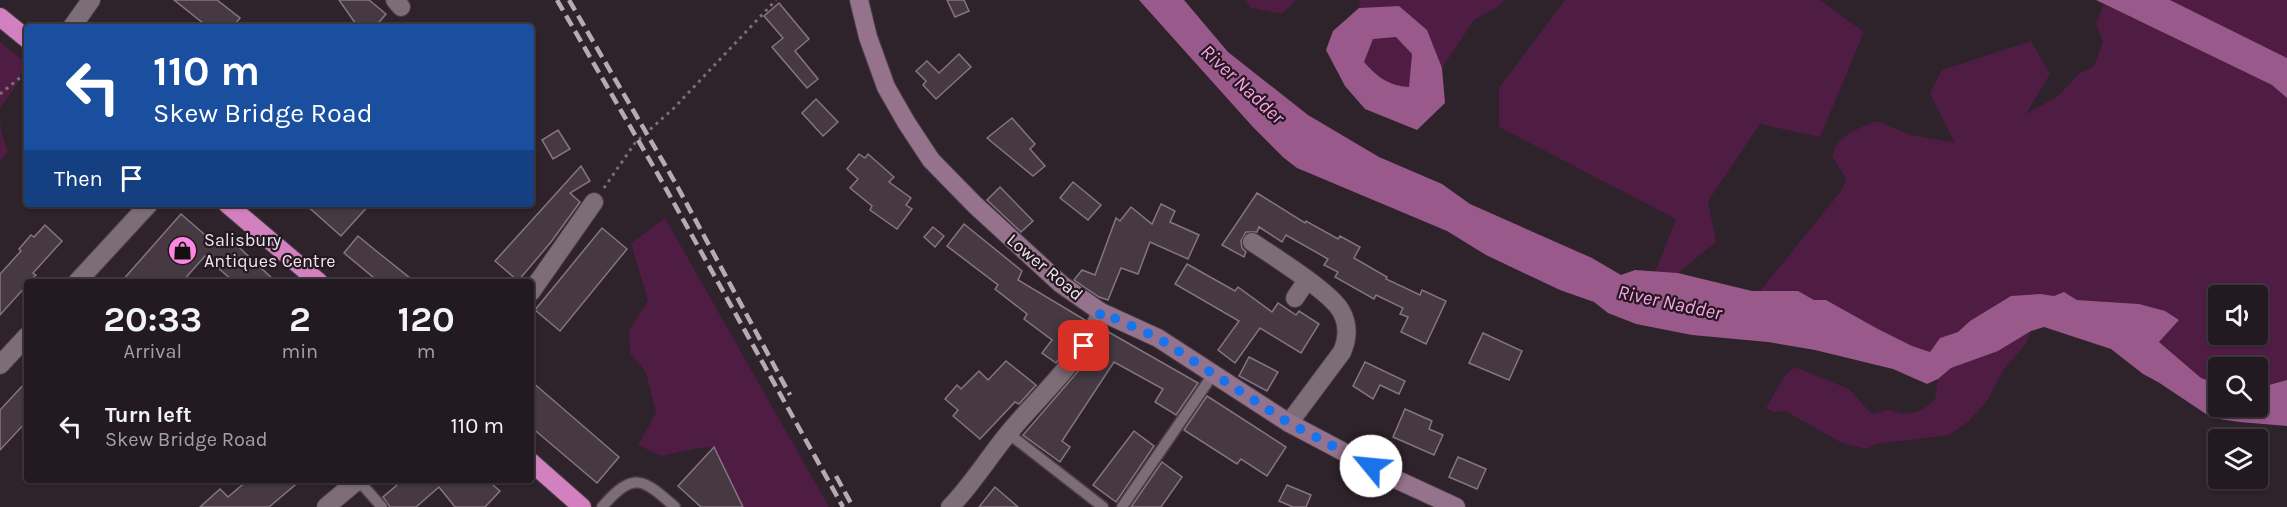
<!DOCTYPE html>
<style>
body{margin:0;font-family:Karla,sans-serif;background:#2e272d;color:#f1f3f6;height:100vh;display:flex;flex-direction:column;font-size:22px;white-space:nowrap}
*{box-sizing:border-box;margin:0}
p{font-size:20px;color:#a2a1a5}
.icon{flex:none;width:33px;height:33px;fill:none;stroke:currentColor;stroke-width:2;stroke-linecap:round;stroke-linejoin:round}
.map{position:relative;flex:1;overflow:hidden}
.drawer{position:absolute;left:24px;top:279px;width:510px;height:204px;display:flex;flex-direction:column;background:#221a20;border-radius:6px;box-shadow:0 2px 4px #0004,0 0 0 2px #3f383e}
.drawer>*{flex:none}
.guide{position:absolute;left:24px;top:24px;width:510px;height:183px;border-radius:6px;box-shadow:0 2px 4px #0004,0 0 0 2px #3f383e;background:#1a4fa0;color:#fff;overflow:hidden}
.controls{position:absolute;left:2208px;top:285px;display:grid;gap:12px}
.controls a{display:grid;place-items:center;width:60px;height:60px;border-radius:6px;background:#221a20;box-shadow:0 2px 4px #0004,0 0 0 2px #3f383e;font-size:30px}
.pin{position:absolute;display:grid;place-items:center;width:51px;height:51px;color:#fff;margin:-26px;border-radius:12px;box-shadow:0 3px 9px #0006}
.me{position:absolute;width:66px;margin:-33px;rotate:298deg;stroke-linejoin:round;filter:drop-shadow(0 0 4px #0008)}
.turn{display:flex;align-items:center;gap:21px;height:126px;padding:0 30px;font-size:27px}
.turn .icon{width:78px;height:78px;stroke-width:2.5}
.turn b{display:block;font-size:42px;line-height:51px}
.then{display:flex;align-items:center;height:57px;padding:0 30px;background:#0003;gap:12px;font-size:22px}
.eta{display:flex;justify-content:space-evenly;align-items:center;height:102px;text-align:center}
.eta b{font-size:36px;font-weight:700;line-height:42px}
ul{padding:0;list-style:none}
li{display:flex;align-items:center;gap:18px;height:90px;padding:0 30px}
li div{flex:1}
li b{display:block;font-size:22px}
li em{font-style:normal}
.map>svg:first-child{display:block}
</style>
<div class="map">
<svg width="2287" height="507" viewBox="0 0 2287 507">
<rect width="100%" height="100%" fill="#2e222b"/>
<g fill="#4f1c44" fill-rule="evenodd">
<path d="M1244 0H1296L1282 14 1251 8Z"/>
<path d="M1360 0H1504L1500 5 1474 20 1442 68 1427 30 1399 6 1359 8Z"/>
<path d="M1565 0H1820L1864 32 1820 137 1760 124 1708 201 1716 242 1678 273 1655 272 1676 219 1499 127V88Z"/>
<path d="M2170 0H2287V58Z"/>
<path d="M2104 4 2272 85 2287 98V380L2258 388V368H2218V384L2201 378 2159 342 2178 321 2139 304 2077 300 2064 292 2054 296 2041 294 1970 321 1958 332 1940 338 1930 352 1912 346 1878 329 1826 300H1814L1798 291H1760L1842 190 1846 178 1832 156C1838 134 1857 129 1877 121L1911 135 1955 143 1930 93 1942 70 2031 41 2050 74 2026 114 2058 96 2080 73 2094 66 2103 42 2096 24ZM2218 296H2258V334H2218Z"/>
<path d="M1396 37 1412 54 1410 87C1389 86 1377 77 1364 62L1373 39Z"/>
<path d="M0 42 26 63 17 84 0 108 1 132 8 152 0 161Z"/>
<path d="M665 218 829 507H743L714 447 698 448 661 456 638 445 656 413 646 372 630 353 629 330 648 301 631 243Z"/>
<path d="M2031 331 2026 344 2004 369 1987 401 1968 422 1949 435 1876 444 1867 449 1842 443 1785 411 1773 412 1766 408 1786 374 1795 367 1849 389 1872 414 1888 410 1904 414 1920 411 1935 400 1938 379 1951 368 1998 351Z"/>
</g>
<g fill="#99598a" fill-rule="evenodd">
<path d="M1139 0H1184L1228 52 1308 115 1379 157 1442 184 1470 204 1592 258 1621 275 1635 270 1678 273 1752 291H1798L1814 300H1826L1878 329 1912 346 1930 352 1940 338 1958 332 1970 321 2011 296 2041 294 2054 296 2064 292 2077 300 2139 304 2165 311 2179 320 2159 342 2201 378 2218 384V406H2258V388L2287 380V426L2240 422 2212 418 2158 382 2143 374 2111 349 2044 327 2031 331 1998 351 1951 368 1938 379 1927 384 1893 369 1815 350 1768 342 1692 335 1636 324 1608 313 1594 302 1560 290 1486 255 1447 231 1297 168 1284 158 1252 126Z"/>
<path d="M2096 0H2170L2287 58V98L2272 85Z"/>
<path d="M1399 6 1427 30 1442 68 1445 103 1417 130 1365 109 1345 86 1326 50 1333 31 1359 8ZM1396 37 1412 54 1409 87C1389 86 1377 77 1364 62L1373 39Z"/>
</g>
<g fill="#463942" stroke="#847580" stroke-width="1.5">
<path d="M174 0H217L240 18 233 27H208Z"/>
<path d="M339 0H369L386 14 375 27H358Z"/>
<path d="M947 0H964L969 11 955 17Z"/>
<path d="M779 3 809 39 795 51 818 79 807 88 772 47 783 38 764 16Z"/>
<path d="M959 54 971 67 936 99 923 85 926 81 916 71 927 61 939 73Z"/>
<path d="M816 99 838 122 823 136 802 113Z"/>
<path d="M1012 118 1035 144 1030 149 1045 166 1033 176 987 138Z"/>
<path d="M558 130 570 149 553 159 542 140Z"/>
<path d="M859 154 865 158 868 154 894 177 889 182 911 198 906 205 912 209 897 229 870 210 872 206 850 188 858 179 847 169Z"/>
<path d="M581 166 590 181 570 193 580 202 551 242 518 281 495 261Z"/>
<path d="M1073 182 1101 205 1088 220 1060 198Z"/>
<path d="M1000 187 1033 221 1021 232 987 200Z"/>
<path d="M1257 193 1305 223 1306 221 1338 239 1340 236 1360 247 1354 258 1387 277 1386 279 1420 295 1422 290 1446 301 1426 344 1401 332 1408 317 1400 314 1403 308 1376 295 1374 299 1335 277 1338 272 1324 265 1328 259 1286 235 1282 242 1259 227 1257 232H1246L1241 241 1242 248 1246 252 1244 257 1222 245Z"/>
<path d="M305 204H370L341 236Z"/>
<path d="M1161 204 1175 211 1170 222 1199 235 1188 259 1150 242 1138 274 1121 268 1108 300 1099 297 1074 280 1082 270 1095 275 1116 218 1120 221 1131 207 1152 224Z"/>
<path d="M181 214 219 247 228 237 276 282H234L205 256 182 282H121Z"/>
<path d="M964 224 1022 271 1018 280 1085 320 1073 340 1056 363 1042 353 1052 340 1024 319 1027 314 995 289 998 285 947 246Z"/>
<path d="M45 225 62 241 33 273 36 275 27 282V285L0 315V274L21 251 19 249 31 235 34 237Z"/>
<path d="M933 227 944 236 935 247 924 237Z"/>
<path d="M602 228 627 249 560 331 535 310Z"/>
<path d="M358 236 380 254 415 282H379L344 253Z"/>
<path d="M1187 264 1235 291 1238 287 1272 312 1278 303 1296 315 1299 311 1319 324 1301 353 1260 328 1235 363 1218 350 1239 321 1175 284Z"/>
<path d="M1105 330 1198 383 1176 415 1155 402 1163 389 1114 362 1062 441 1070 447 1060 462 1023 435 1080 369Z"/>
<path d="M1483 333 1522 351 1509 380 1469 363Z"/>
<path d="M1249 357 1278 372 1267 391 1239 376Z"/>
<path d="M1006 361 1036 385 1019 404 1015 402 980 439 953 416 958 410 945 399 957 385 961 389 979 371 988 380Z"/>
<path d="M1365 362 1405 381 1399 394 1380 385 1373 399 1353 386Z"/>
<path d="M27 381V421L0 450V410Z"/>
<path d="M531 381 619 457 597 483 531 427Z"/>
<path d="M1207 396 1286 447 1267 476 1241 459 1237 464 1184 430Z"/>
<path d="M1405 409 1432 421 1429 429 1443 435 1434 455 1393 437Z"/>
<path d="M1134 431 1154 446 1116 502 1093 485Z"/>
<path d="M714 447 743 507H701L678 486Z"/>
<path d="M1458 457 1486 469 1477 489 1449 477Z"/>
<path d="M1162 462 1182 477 1161 507H1131Z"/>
<path d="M248 480H301L269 507H200L220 489 228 497Z"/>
<path d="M403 480H487L500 491 485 507H455L439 487 416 507H390L383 497Z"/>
<path d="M1287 485 1311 495 1306 507H1293L1279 501Z"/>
<path d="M995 487 1018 507H979Z"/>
</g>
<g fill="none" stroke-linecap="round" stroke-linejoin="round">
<defs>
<g id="lane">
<path d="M1008 433 1103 507"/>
<path d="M358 480 382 507"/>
<path d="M602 507C634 471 642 478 675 507"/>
<path d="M1122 507 1214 373"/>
</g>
<g id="street">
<path d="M395 0 401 7"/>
<path d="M72 27 91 0"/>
<path d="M1252 242C1273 256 1331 292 1341 311 1349 325 1348 338 1342 352L1289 423"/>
<path d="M77 282 149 204"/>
<path d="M531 292 594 202"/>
<path d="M1295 298 1307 280"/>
<path d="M0 365 27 336"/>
<path d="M326 507 358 480"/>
<path d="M950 507C971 486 988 458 1007 435 1040 394 1081 362 1101 312"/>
</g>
<path id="secondary" d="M859 0 868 37 886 87 906 122 931 160 975 205 1061 284 1101 312 1158 338 1289 423 1391 477 1456 507"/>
<g id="highway">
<path d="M0 17 27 39"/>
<path d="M227 204 319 282"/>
<path d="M531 462 582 507"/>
</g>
</defs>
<use href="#lane" stroke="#4a3f47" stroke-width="13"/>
<use href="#street" stroke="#4a3f47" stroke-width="20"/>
<use href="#secondary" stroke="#4a3f47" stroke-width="20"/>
<use href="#highway" stroke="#4a3f47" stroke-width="20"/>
<g stroke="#796f76" stroke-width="3" stroke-dasharray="3 4.5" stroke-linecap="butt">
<path d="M0 94 27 72"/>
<path d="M604 188 635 143 674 108 776 0"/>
</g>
<use href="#lane" stroke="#7c6d77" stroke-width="10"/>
<use href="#street" stroke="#7c6d77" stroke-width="18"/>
<use href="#secondary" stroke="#96738d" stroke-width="18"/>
<use href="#highway" stroke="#d380c0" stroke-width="18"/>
<g stroke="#b5abb2" stroke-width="4.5" stroke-dasharray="12 6" stroke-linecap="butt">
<path d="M557 0 660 178 843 507"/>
<path d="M569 0 676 184 790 395"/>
<path d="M836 476 853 507"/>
</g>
</g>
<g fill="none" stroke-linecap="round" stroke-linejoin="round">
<path stroke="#1a73e8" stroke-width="10" stroke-dasharray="0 18" d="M1084 346 1093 334 1101 312 1158 338 1289 423 1371 466"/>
</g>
<defs>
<symbol id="shop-disc" viewBox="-11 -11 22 22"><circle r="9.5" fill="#fd86e2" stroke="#241821"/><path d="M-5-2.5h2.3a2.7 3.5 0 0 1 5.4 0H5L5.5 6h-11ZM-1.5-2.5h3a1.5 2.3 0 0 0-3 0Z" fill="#111"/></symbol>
</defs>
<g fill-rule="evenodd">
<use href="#shop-disc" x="166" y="234" width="33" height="33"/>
</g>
<g text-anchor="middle" stroke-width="4.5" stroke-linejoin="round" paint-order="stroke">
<g font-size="18" fill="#ede5eb" stroke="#241821" text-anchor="start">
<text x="204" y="246">Salisbury<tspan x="204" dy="21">Antiques Centre</tspan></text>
</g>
<g font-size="18" fill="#ede5eb" stroke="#241821">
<text transform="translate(1045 267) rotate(40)" y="6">Lower Road</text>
</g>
<g font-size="20" font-style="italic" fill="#fba1e5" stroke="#241821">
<text transform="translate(1243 84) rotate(43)" y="7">River Nadder</text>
<text transform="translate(1670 302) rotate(12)" y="7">River Nadder</text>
</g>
</g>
</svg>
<div class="controls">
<a><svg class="icon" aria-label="sound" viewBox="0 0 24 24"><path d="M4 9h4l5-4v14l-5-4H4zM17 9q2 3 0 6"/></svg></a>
<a><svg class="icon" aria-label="search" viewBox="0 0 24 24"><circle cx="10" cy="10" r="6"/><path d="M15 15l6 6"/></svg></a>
<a><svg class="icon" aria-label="layers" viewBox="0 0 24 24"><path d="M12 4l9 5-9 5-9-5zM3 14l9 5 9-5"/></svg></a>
</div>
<div class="pin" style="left:1084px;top:346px;background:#d93025"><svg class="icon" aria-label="arrive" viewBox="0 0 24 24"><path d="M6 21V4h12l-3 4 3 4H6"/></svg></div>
<svg class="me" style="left:1371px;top:466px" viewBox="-20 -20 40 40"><circle r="19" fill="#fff"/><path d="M0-13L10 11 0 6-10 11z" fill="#1a73e8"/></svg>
<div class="guide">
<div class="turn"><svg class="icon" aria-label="left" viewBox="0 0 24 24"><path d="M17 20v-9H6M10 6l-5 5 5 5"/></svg><div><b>110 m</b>Skew Bridge Road</div></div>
<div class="then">Then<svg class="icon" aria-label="arrive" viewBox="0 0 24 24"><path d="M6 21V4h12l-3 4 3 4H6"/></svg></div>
</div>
<section class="drawer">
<div class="eta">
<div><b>20:33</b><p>Arrival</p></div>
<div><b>2</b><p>min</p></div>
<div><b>120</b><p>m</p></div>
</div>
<ul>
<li><svg class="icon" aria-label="left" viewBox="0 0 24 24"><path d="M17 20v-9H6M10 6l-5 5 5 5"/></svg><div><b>Turn left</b><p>Skew Bridge Road</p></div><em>110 m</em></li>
</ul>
</section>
</div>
